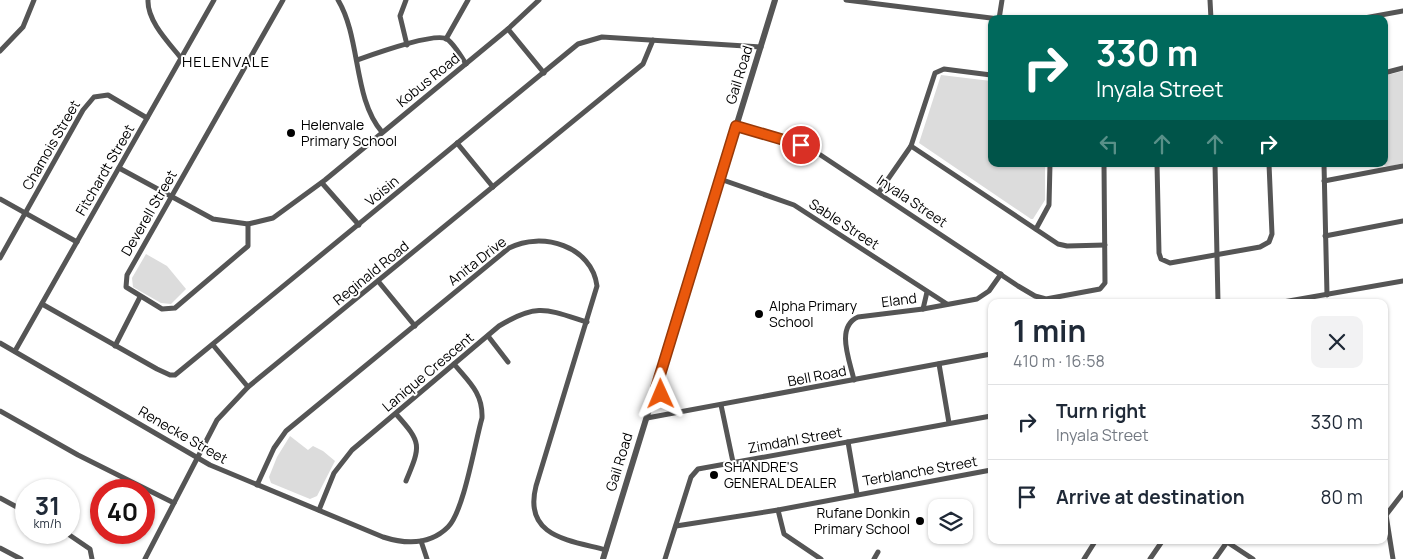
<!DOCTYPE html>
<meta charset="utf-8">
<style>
body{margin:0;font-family:Manrope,sans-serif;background:#f2f2f3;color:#1f2937;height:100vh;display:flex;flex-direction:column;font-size:19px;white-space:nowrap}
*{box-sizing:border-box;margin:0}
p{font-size:16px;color:#747a83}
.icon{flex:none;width:28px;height:28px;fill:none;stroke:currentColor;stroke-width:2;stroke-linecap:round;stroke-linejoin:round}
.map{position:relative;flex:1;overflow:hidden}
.side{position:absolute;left:988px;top:299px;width:400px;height:245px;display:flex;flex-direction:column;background:#fff;border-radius:10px;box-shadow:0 1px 4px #0004}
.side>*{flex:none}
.guide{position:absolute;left:988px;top:15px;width:400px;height:152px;border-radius:10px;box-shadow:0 1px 4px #0004;background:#00695c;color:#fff;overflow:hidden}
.fabs{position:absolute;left:928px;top:499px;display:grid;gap:10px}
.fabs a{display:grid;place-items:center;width:45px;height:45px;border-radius:10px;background:#fff;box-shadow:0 1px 4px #0004;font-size:25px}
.speed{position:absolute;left:15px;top:479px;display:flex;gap:10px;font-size:25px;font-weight:700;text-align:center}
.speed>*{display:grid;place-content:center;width:65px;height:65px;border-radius:50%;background:#fff;box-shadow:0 1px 4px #0004;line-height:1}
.speed small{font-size:12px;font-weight:400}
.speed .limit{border:8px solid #d22;background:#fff;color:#111}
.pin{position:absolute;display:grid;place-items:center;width:42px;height:42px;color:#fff;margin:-21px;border:2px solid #fff;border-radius:50%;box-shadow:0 1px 5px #0007}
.me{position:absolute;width:55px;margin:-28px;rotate:359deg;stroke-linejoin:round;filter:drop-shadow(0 0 4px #0008)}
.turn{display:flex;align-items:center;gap:18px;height:105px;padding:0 25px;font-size:22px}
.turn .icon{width:65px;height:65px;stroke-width:2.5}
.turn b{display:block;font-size:35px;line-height:42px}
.lanes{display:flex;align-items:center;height:48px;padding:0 25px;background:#0003;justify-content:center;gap:25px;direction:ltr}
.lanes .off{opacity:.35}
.round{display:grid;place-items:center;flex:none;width:52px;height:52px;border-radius:10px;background:#f2f2f3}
.summary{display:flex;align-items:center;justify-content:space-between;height:85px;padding:0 25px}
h1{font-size:30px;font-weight:700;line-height:38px}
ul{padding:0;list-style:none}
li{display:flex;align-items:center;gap:15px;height:75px;padding:0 25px;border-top:1px solid #e0e1e3}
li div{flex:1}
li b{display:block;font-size:19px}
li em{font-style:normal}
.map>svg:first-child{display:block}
</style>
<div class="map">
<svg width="1403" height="559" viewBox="0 0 1403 559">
<rect width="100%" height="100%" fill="#fff"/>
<g fill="#dcdcdc">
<path d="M1403 71V163L1388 167 1382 164 1384 76Z"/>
<path d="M941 75 991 81V164H1045V200L1033 219H1031L919 143Z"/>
<path d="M146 254 167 266 186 289 171 304 161 303 133 287 132 278Z"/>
<path d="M290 436 308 450 313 446 323 451 335 461 317 496 310 499 271 483 269 477 277 457Z"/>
</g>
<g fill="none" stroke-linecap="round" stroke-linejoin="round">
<g stroke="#555" stroke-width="5">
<path d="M148 0C147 21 169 43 181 58"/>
<path d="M338 0C361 38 353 99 382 132"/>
<path d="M406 0 400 16 407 45"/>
<path d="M846 0 999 19"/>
<path d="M1210 0 1211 19"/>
<path d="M999 19 1002 0"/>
<path d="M1359 19 1403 11"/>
<path d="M508 29 544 73"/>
<path d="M446 39 468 0"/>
<path d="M0 51 23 27 34 0"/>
<path d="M357 60C371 55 435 32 447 39 454 44 461 56 466 64"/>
<path d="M1384 73 1403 68"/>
<path d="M736 126 801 145 816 152 1018 286 1035 296 1046 299 1100 289 1105 283 1104 164"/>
<path d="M457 143 493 187"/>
<path d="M911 146 1058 244 1067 246 1105 245"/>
<path d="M1157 164 1159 253 1161 259 1170 263 1260 247 1269 242 1272 234 1269 164"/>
<path d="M1215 164 1218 302"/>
<path d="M1324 164 1327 295"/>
<path d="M119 168 213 219 248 224 273 218 325 180 508 29 539 0"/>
<path d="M720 179 794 205 947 304"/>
<path d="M1324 181 1403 166"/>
<path d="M322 183 359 225"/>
<path d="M879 192 911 146 935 73 944 69 991 75"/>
<path d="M0 199 77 242"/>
<path d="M248 224V246L175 308 162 309 126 287 127 275 283 0"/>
<path d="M1036 229 1049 205 1050 164"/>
<path d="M1325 236 1403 221"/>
<path d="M0 258 83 110 94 97 108 95 147 118"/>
<path d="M378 281 415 326"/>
<path d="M1283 302 1403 281"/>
<path d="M42 304 157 369 170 375H175L578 44 602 37 761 47"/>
<path d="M923 309 927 292"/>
<path d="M488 336 508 362"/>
<path d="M0 343 210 465 383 537C405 544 430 545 448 527 464 511 475 442 482 418 483 393 469 382 454 364"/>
<path d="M213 345 248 387"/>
<path d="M115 346 140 297"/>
<path d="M15 351 214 0"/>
<path d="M939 364 949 423"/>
<path d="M854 380C850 361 835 327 858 317L923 309 977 299 989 291 1001 274"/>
<path d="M721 405 733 462"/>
<path d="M0 411 78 455 174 503"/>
<path d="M396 414C422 443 421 445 406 481"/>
<path d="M647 418 991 354"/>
<path d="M848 442 857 494"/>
<path d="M257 485 274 448 286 431 509 248C542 231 592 246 597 286L536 486C523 537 569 540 606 550"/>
<path d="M0 498 26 512"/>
<path d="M319 510 334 473 352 450 499 326C537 303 546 309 587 322"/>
<path d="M778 510 784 534 821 559"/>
<path d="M1384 513 1386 515 1393 559"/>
<path d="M1386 515 1403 493"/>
<path d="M676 526 778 510 991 470"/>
<path d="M65 532 90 549 92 559"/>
<path d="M1224 540 1253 559"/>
<path d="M421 541 427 559"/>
<path d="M0 548 21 559"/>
<path d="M145 559 217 420 248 387 643 64 653 40"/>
<path d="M665 559 691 477 698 469 991 416"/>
<path d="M874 559 878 552"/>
<path d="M1084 559 1096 540"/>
<path d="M1150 559 1163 540"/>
<path d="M1215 559 1227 542"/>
</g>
<g stroke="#555" stroke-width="6">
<path d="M656 387 679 412"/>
<path d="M603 559 775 0"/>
</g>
</g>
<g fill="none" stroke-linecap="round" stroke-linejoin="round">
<defs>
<path id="route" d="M661 394 656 388 736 126 801 145"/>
</defs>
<use href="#route" stroke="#983908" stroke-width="12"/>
<use href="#route" stroke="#ea580c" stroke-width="9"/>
</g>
<g fill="#000" stroke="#fff" stroke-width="2">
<circle cx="291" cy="133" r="5"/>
<circle cx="759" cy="314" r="5"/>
<circle cx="714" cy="475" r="5"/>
<circle cx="920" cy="521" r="5"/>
</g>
<g text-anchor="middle" stroke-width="4" stroke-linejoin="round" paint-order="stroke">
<g font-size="14" fill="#000" stroke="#fff">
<text transform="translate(739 75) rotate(-73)" y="5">Gail Road</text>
<text transform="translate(428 80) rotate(-39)" y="5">Kobus Road</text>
<text transform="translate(51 145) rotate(-60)" y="5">Chamois Street</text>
<text transform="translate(105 170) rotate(-60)" y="5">Fitchardt Street</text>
<text transform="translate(382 191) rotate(-40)" y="5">Voisin</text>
<text transform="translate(912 201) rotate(34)" y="5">Inyala Street</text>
<text transform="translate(149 213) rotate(-60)" y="5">Deverell Street</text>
<text transform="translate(844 224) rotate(33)" y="5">Sable Street</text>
<text transform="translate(477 261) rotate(-38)" y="5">Anita Drive</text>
<text transform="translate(371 273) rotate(-39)" y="5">Reginald Road</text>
<text transform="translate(899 300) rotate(-7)" y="5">Eland</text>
<text transform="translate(428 372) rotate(-40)" y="5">Lanique Crescent</text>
<text transform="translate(817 376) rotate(-11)" y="5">Bell Road</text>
<text transform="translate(183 435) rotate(30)" y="5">Renecke Street</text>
<text transform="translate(795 440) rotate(-10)" y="5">Zimdahl Street</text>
<text transform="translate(619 462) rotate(-73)" y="5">Gail Road</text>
<text transform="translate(920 471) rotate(-10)" y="5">Terblanche Street</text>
</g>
<g font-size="14" fill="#000" stroke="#fff" text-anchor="start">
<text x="301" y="130">Helenvale<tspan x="301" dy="16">Primary School</tspan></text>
<text x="769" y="311">Alpha Primary<tspan x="769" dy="16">School</tspan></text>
<text x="724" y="472">SHANDRE'S<tspan x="724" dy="16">GENERAL DEALER</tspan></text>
<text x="910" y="518" text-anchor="end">Rufane Donkin<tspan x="910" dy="16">Primary School</tspan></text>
</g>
<g font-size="15" letter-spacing="1" fill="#000" stroke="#fff">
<text x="226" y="67">HELENVALE</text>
</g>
</g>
</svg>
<div class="fabs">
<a><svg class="icon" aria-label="layers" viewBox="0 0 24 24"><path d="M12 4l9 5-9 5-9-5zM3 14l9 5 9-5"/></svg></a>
</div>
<div class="speed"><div>31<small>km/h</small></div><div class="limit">40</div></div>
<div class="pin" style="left:801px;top:145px;background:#d93025"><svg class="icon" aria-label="arrive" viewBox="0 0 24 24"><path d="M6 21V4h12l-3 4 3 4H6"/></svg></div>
<svg class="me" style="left:661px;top:394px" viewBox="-20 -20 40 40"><path d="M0-17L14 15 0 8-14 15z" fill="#ea580c" stroke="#fff" stroke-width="4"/></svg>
<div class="guide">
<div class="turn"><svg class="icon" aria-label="right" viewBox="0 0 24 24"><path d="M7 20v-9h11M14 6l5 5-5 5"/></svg><div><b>330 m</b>Inyala Street</div></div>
<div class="lanes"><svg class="icon off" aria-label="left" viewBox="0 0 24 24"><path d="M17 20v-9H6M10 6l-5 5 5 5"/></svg><svg class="icon off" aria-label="ahead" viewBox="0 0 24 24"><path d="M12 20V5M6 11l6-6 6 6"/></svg><svg class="icon off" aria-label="ahead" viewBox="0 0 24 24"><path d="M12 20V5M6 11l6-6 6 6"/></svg><svg class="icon" aria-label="right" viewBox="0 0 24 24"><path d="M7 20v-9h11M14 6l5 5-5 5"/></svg></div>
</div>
<section class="side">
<div class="summary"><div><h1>1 min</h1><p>410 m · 16:58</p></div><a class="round"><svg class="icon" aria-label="close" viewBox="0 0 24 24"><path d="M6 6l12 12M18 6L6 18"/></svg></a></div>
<ul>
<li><svg class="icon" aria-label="right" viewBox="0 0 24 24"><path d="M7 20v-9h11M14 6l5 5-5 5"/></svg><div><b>Turn right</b><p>Inyala Street</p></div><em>330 m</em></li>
<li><svg class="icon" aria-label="arrive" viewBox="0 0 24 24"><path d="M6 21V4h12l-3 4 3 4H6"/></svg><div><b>Arrive at destination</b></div><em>80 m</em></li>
</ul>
</section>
</div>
